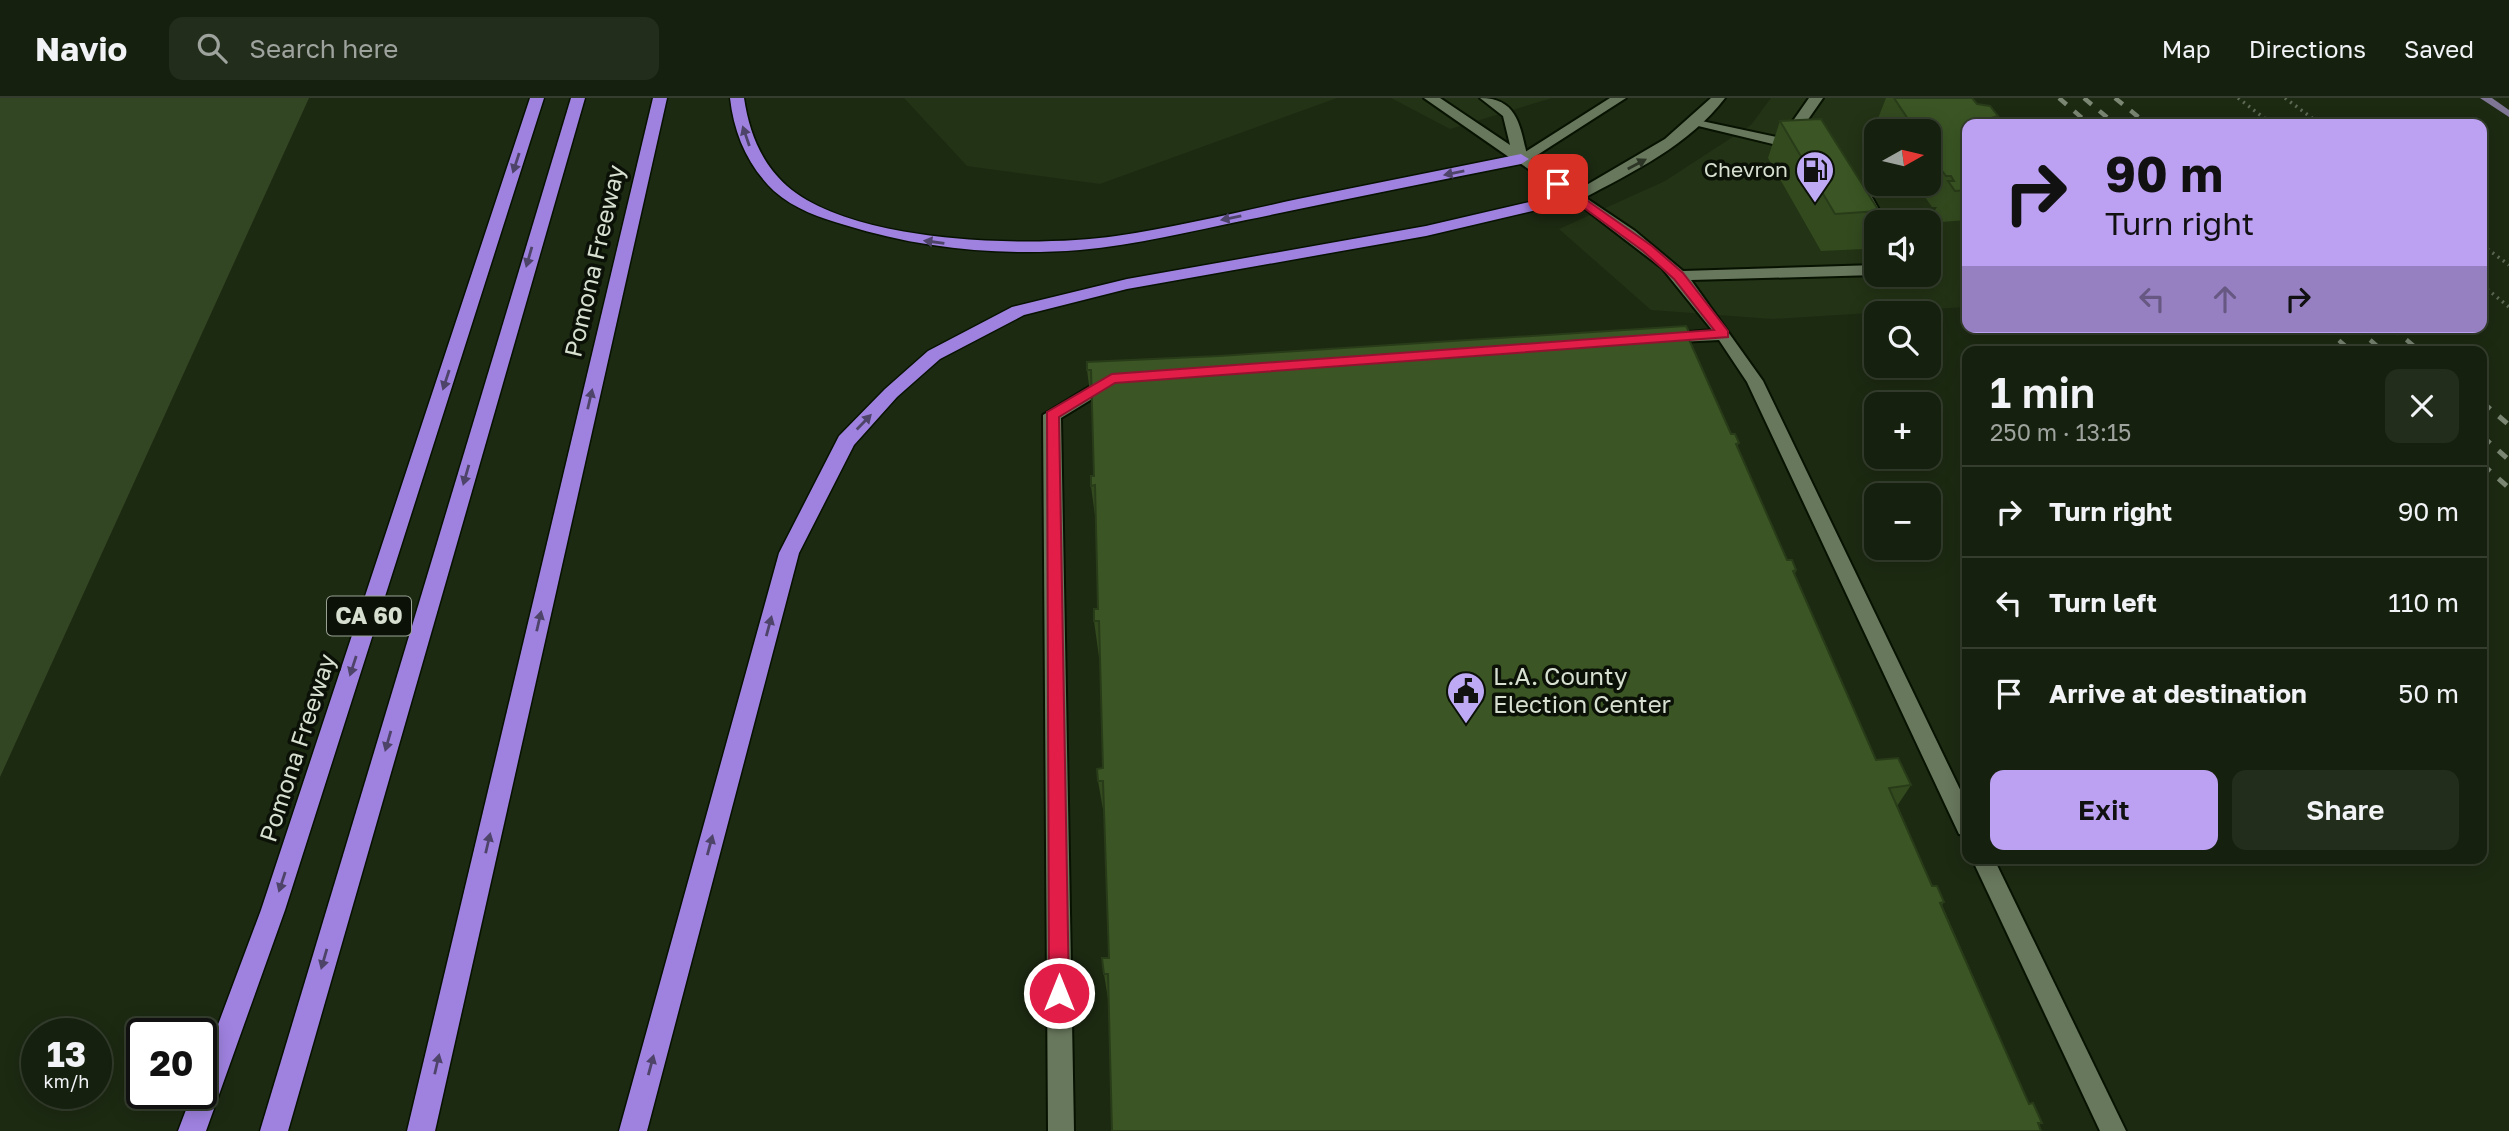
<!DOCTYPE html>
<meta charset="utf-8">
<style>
body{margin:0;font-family:"Golos Text",sans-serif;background:#232d1c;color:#f1f3f6;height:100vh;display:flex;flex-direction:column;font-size:26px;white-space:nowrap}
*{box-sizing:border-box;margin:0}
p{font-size:23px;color:#9ea39e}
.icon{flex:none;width:38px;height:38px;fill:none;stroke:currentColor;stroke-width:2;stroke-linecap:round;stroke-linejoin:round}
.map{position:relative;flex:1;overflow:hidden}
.details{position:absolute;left:1962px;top:248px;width:525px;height:518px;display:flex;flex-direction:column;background:#16200e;border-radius:14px;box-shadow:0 4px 18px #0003,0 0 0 2px #353e2e}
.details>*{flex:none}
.banner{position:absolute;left:1962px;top:21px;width:525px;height:214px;border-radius:14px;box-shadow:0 4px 18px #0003,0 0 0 2px #353e2e;background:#bca0f2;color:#111;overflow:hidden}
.needle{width:46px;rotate:82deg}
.fabs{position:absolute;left:1864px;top:21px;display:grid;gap:14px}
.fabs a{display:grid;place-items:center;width:77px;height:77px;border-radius:14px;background:#16200e;box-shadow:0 4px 18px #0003,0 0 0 2px #353e2e;font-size:35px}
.speed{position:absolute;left:21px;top:920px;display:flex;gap:14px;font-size:35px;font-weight:700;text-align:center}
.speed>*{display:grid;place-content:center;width:91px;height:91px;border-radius:50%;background:#16200e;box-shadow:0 4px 18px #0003,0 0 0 2px #353e2e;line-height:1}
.speed small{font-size:18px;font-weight:400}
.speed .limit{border:4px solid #111;border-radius:10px;background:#fff;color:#111}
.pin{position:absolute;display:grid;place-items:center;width:60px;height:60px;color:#fff;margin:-30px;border-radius:14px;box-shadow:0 4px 10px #0006}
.me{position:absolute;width:77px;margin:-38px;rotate:0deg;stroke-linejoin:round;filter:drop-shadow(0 0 5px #0008)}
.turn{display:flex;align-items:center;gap:24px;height:147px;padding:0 28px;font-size:32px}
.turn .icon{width:91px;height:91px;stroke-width:2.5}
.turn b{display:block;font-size:49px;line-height:60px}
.lanes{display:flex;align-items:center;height:66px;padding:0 28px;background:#0003;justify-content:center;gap:35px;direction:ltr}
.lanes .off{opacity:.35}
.round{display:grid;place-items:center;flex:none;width:74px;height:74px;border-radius:14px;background:#232d1c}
.headline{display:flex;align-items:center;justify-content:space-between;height:119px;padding:0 28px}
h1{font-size:42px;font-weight:600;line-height:52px}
.primary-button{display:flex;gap:14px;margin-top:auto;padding:14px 28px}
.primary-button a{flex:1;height:80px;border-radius:14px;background:#bca0f2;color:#111;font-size:28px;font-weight:600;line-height:80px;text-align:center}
.primary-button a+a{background:#232d1c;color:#f1f3f6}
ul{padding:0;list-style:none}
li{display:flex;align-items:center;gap:21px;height:91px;padding:0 28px;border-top:2px solid #353e2e}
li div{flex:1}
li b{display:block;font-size:26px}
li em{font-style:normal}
header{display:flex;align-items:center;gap:42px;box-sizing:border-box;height:98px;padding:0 35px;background:#16200e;border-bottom:2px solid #353e2e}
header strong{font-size:33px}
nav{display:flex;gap:38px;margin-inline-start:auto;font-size:24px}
.search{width:490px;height:63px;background:#232d1c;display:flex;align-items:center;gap:18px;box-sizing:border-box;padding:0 24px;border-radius:14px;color:#9ea39e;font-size:26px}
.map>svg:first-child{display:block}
</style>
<header>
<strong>Navio</strong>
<div class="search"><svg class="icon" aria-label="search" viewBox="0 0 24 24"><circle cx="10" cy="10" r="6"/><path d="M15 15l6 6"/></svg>Search here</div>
<nav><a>Map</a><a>Directions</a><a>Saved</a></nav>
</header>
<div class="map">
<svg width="2509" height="1033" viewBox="0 0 2509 1033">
<rect width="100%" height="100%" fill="#1d2a12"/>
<g fill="#233315" fill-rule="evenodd">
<path d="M904 0H1337L1100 86 967 68Z"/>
<path d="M1391 0H1552L1450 31Z"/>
<path d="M1771 0H1956L1967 26V209L1772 221 1651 212 1559 131 1665 83 1751 27ZM1876 33H1928V86H1876ZM1876 124H1928V177H1876Z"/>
</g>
<path fill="#334623" d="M0 0H309L0 679Z"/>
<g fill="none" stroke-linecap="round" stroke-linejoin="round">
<path fill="#7e7694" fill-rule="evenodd" d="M2480 0H2492L2509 12V19Z"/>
<defs>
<g id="service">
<path d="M1424 0H1440L1510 47 1503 18 1480 0C1519 0 1520 30 1528 61L1521 65 1516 64Z"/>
<path d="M1809 0H1823L1793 43 1805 48 1798 52 1690 26 1697 22 1781 40Z"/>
<path d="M1864 93 1869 94 1886 124 1874 127 1857 97Z"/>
<path d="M1577 94 1635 133 1683 173 1876 167V177L1691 182 1763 283 1967 706V738L1959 736 1747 284 1719 242 1659 245 1657 241 1665 236 1712 232 1662 170 1572 101V95Z"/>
<path d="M1112 275 1120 281 1118 285 1061 320 1074 1033H1048L1043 317Z"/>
<path d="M1972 761H1994L2126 1033H2100Z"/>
</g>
<path id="tertiary" d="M1610 0H1626L1531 61 1578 92 1665 41 1711 0H1725C1689 47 1633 74 1582 101H1572L1514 61Z"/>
<g id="motorway">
<path d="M530 0H544L285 812 206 1033H178L192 996H201V972L261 812Z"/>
<path d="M571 0H585L288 1033H260Z"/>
<path d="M653 0H667L435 1033H407Z"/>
<path d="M730 0H744C749 34 761 65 787 88 854 146 1032 150 1116 138 1177 129 1238 114 1298 101 1372 86 1447 71 1521 56L1529 61 1521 66C1429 84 1338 103 1246 122 1192 133 1136 147 1080 152 1000 158 922 151 845 127 821 120 794 111 774 93 748 68 734 36 730 0Z"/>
<path d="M1577 93 1585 98 1583 101 1426 138 1127 191 1024 217 940 261 897 299 854 347 799 455 647 1033H619L779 455 839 338 885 291 928 253 1012 209 1127 181 1426 128Z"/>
</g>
</defs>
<use href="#service" stroke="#071200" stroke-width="4"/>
<use href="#tertiary" stroke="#071200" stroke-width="4"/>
<use href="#motorway" stroke="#071200" stroke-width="3"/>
<g stroke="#5e6955" stroke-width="3.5" stroke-dasharray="2 4.5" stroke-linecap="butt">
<path d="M2238 0 2272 26"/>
<path d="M2285 0 2320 26"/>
<path d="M2482 147 2509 167"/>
<path d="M2482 187 2509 209"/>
</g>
<use href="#service" fill="#68785d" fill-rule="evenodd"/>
<use href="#tertiary" fill="#68785d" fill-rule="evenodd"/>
<use href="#motorway" fill="#9f82e0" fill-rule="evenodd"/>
<g stroke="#7b8673" stroke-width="4.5" stroke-dasharray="10 10" stroke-linecap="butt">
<path d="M2059 0 2089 26"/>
<path d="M2084 0 2115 26"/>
<path d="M2115 0 2147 26"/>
<path d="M2324 229 2352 254"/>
<path d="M2355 229 2384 254"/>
<path d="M2391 229 2421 254"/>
</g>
<g stroke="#7b8673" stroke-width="5" stroke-dasharray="11 11" stroke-linecap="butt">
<path d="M2482 304 2509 327"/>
<path d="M2482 338 2509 362"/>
<path d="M2482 366 2509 390"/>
</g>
</g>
<g fill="#334a1f">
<path d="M1886 0H1972L1977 6 1998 18 1994 26H1967V122L1941 124 1934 114 1937 109H1932L1916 86H1928V33H1884L1877 23Z"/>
<path d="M1780 23 1879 113 1864 151 1821 153 1768 60Z"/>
<path d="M1690 236 1689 240 1731 336 1739 345 1737 349 1787 462 1796 472 1795 476 1876 662 1911 687 1897 708 1932 788 1944 804 1942 807 2029 1006 2042 1025 2039 1027 1108 901 1104 876 1109 860 1104 717 1098 683 1103 670 1100 559H1099L1094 523 1098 511 1096 425 1091 388 1094 378 1092 310 1087 272 1219 258Z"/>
</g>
<path fill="#293c19" d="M1998 18 1994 26H1985L1988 21Z"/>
<g fill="#3b5624" stroke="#293c19" stroke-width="2">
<path d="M1894 0H1972L1977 6 1990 8 1998 18 1988 21 1992 26H1967V92L1955 93 1948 83H1954L1951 78H1946L1928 54 1929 43H1928V33H1916Z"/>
<path d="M1821 21 1879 113 1835 116 1780 23Z"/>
<path d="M1686 228 1690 236 1687 237 1731 336H1735L1739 345 1736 346 1787 462H1792L1796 472 1793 473 1876 662 1898 660 1911 687 1889 690 1932 788H1937L1944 804 1940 805 2029 1006 2033 1005 2042 1025H2038L2041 1033H1112L1108 876H1104L1102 860H1109L1103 683H1098L1097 671 1103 670 1099 523H1094V511H1098L1095 387 1091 388V378H1094L1091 272H1087V264L1219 258Z"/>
</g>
<defs><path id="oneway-solid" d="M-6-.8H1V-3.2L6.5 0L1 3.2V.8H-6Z" transform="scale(1.75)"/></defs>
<g fill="#4e4469">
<use href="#oneway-solid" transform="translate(746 38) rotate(-109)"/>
<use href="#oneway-solid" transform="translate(516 65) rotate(108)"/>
<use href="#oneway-solid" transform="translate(1454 75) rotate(169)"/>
<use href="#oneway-solid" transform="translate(1231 120) rotate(169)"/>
<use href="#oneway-solid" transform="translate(934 144) rotate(-172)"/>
<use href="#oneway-solid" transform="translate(529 159) rotate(106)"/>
<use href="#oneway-solid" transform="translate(446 282) rotate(108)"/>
<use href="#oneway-solid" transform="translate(590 301) rotate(-77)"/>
<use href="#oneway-solid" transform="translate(864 324) rotate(-46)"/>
<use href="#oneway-solid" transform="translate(466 377) rotate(106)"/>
<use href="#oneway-solid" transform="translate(539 523) rotate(-77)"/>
<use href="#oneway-solid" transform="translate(769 528) rotate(-75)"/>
<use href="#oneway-solid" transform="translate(353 568) rotate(108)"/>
<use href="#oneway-solid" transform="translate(388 643) rotate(106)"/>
<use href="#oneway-solid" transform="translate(488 745) rotate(-77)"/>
<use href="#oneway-solid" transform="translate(710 747) rotate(-75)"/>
<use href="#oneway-solid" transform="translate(282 784) rotate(108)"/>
<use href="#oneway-solid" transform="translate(324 861) rotate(106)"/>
<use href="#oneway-solid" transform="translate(437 966) rotate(-77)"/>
<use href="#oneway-solid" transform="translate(651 967) rotate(-75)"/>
</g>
<use fill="#2c3525" href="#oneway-solid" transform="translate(1637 66) rotate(-28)"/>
<path fill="#e11d48" stroke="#92132f" stroke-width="2" d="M1558 82 1652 148 1683 175 1728 233V239L1115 285 1059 319 1069 895 1066 902 1059 905 1052 902 1049 895 1047 314 1112 276 1714 232 1674 181 1643 153 1554 88 1552 86Z"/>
<defs>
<symbol id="fuel-pin" viewBox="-11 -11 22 30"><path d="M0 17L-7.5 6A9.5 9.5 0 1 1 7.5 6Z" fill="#bea9f5" stroke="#0b1107"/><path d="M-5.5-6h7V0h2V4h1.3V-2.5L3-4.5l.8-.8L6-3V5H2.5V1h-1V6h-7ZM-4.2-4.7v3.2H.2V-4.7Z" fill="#111"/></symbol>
<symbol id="civic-pin" viewBox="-11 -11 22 30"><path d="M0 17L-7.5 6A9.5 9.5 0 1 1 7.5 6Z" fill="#bea9f5" stroke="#0b1107"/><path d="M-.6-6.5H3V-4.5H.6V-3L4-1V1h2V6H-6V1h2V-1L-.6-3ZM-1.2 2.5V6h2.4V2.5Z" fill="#111"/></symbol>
</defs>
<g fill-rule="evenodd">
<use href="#fuel-pin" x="1793" y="50" width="44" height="60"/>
<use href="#civic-pin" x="1444" y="571" width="44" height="60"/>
</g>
<g text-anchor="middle" stroke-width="7" stroke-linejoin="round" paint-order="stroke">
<g font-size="21" fill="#d6dfd0" stroke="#0b1107" text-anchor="end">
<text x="1788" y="79">Chevron</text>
</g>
<rect fill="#0b1107" stroke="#99a194" stroke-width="2" x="327" y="498.5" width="84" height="39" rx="5"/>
<g font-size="23" font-weight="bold" fill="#d6dfd0">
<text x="369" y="526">CA 60</text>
</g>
<g font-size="24" fill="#d6dfd0" stroke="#0b1107">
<text transform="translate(595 163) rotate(-77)" y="8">Pomona Freeway</text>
<text transform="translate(298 650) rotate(-72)" y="8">Pomona Freeway</text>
</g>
<g font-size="24" fill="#d6dfd0" stroke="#0b1107" text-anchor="start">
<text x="1493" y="587">L.A. County<tspan x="1493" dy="28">Election Center</tspan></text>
</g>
</g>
</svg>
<div class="fabs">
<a><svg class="needle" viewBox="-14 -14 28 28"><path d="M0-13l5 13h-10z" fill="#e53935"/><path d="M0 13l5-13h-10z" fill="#9ea39e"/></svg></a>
<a><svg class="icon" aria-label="sound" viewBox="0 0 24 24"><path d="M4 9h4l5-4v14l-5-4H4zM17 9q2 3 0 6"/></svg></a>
<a><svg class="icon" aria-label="search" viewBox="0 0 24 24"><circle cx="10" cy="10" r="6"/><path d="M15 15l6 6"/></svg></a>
<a>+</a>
<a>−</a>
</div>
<div class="speed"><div>13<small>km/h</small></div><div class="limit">20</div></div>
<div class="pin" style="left:1558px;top:86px;background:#d93025"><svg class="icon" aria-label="arrive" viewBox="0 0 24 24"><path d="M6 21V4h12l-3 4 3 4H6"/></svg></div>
<svg class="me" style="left:1059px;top:895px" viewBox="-20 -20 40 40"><circle r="17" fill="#e11d48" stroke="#fff" stroke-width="3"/><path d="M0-11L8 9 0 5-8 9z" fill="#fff"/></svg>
<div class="banner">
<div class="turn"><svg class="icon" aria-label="right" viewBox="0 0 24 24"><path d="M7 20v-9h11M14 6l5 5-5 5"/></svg><div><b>90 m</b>Turn right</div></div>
<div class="lanes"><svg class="icon off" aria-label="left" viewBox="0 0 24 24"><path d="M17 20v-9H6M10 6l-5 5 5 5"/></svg><svg class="icon off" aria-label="ahead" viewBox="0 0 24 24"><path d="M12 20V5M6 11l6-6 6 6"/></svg><svg class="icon" aria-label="right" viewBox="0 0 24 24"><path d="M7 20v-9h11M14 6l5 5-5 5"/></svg></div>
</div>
<section class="details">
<div class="headline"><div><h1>1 min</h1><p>250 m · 13:15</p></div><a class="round"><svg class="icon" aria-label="close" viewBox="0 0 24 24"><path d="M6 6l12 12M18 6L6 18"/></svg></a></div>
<ul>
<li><svg class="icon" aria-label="right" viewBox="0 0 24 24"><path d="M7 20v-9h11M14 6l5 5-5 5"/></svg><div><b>Turn right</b></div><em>90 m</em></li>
<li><svg class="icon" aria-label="left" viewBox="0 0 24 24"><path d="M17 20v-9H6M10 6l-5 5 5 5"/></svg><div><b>Turn left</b></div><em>110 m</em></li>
<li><svg class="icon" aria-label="arrive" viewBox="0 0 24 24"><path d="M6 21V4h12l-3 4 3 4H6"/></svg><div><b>Arrive at destination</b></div><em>50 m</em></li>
</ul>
<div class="primary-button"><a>Exit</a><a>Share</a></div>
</section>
</div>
